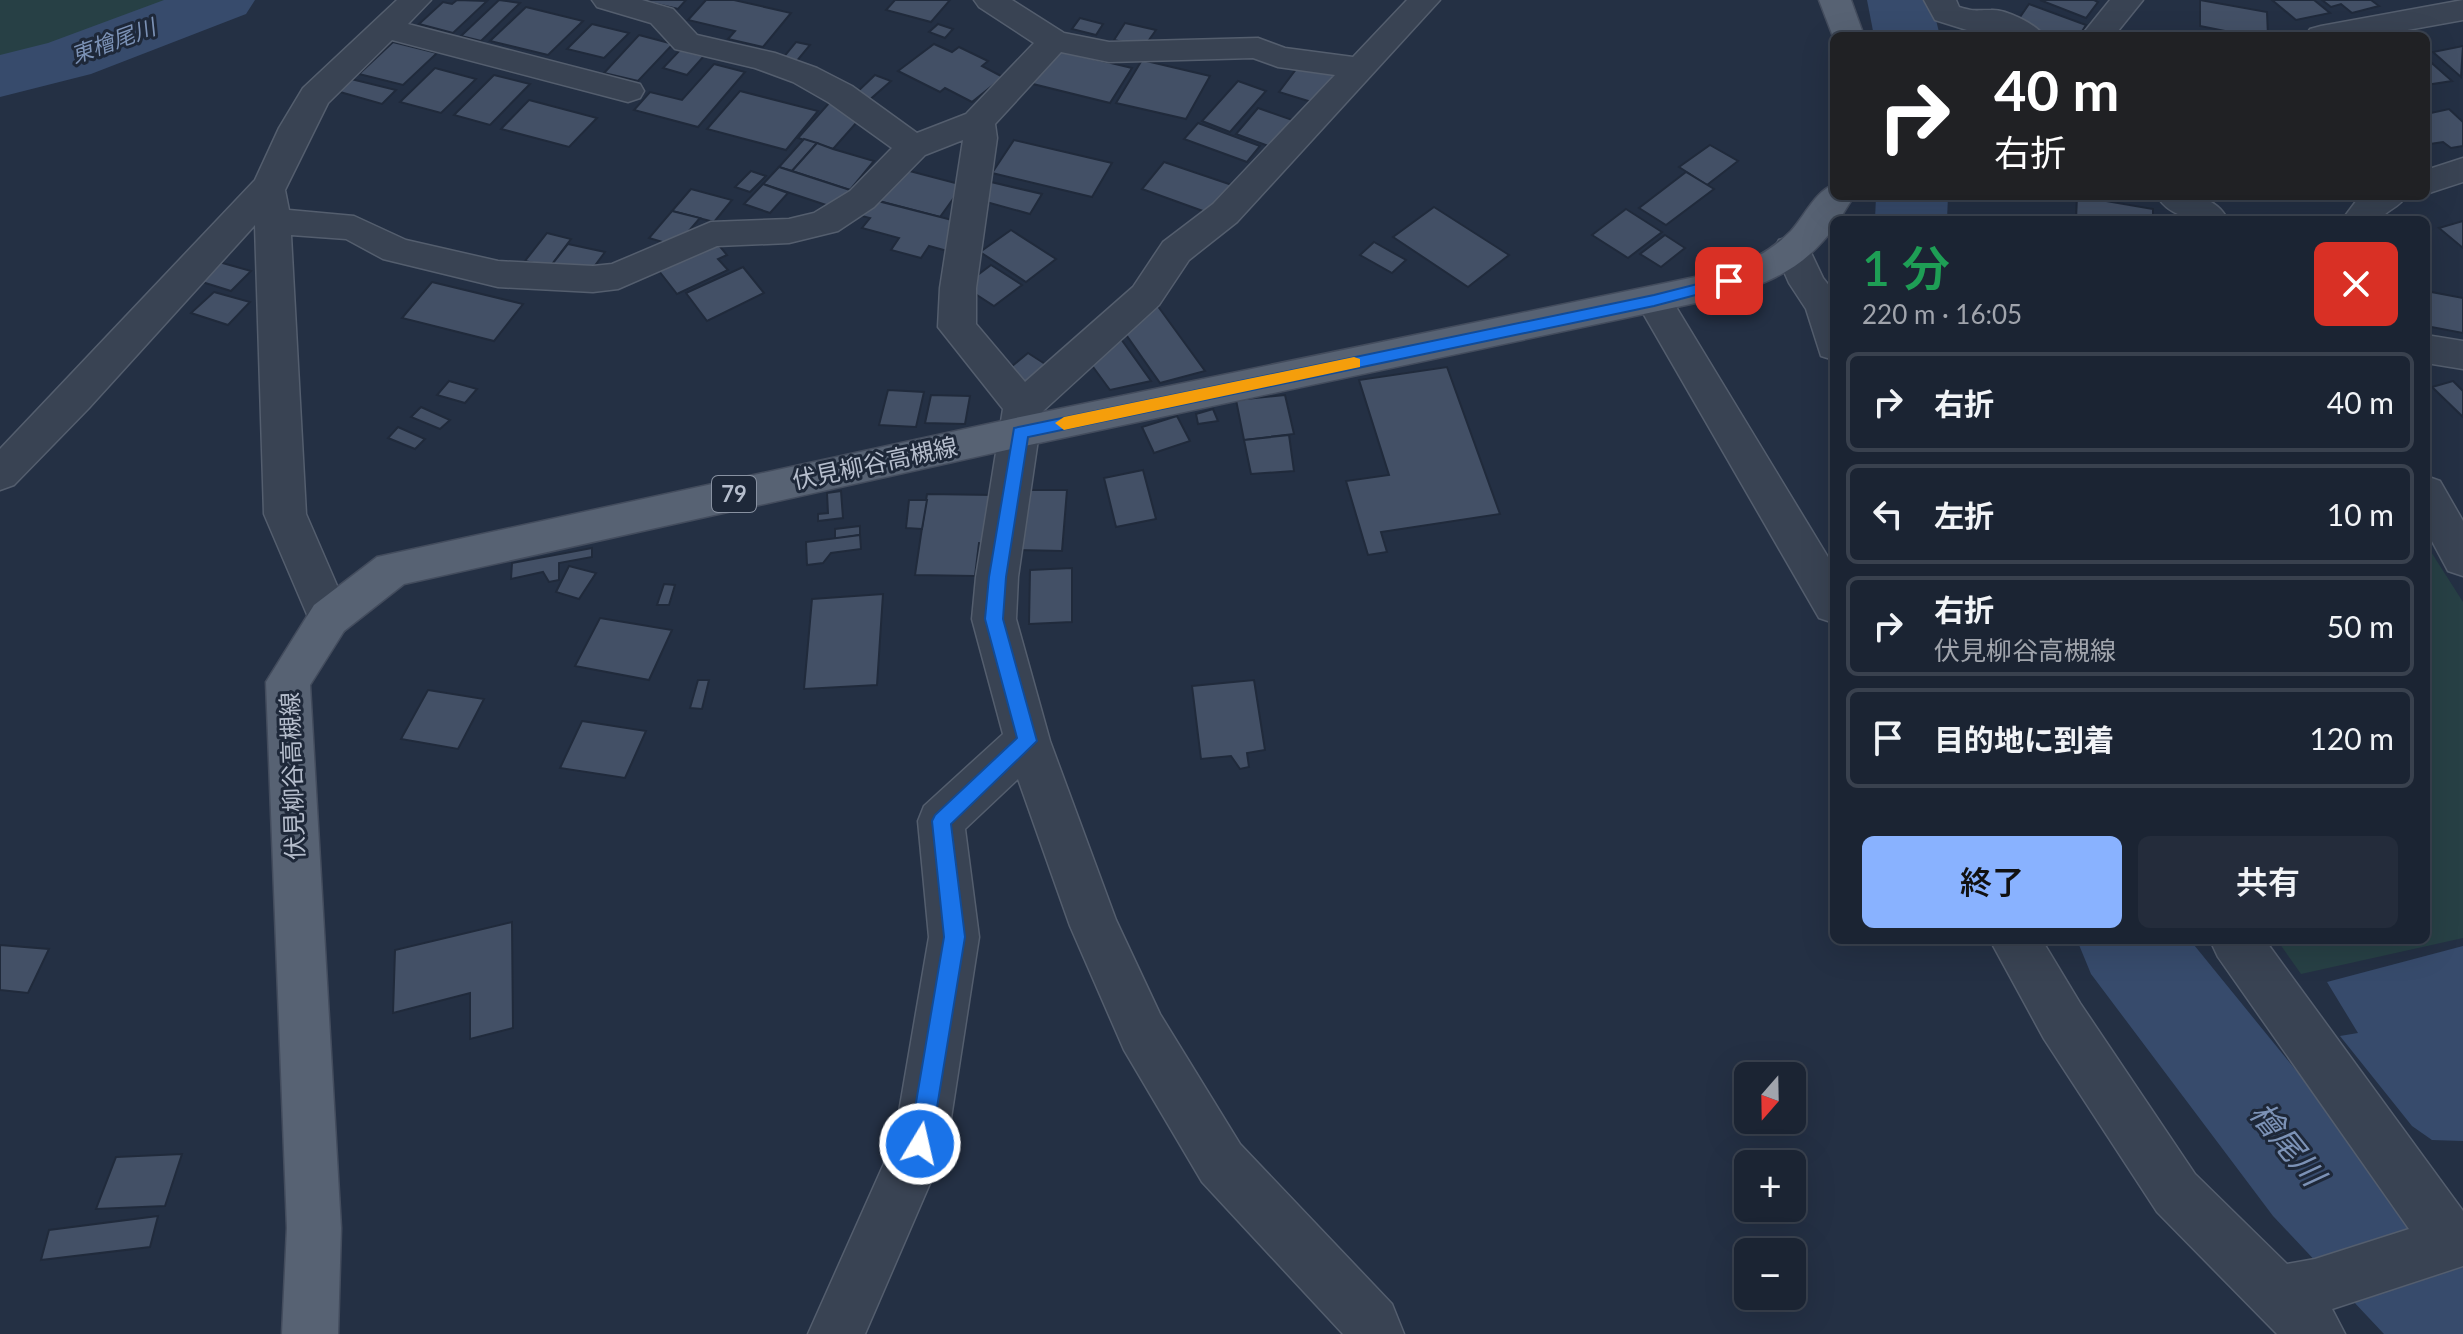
<!DOCTYPE html>
<html lang="ja">
<meta charset="utf-8">
<style>
body{margin:0;font-family:Lato,"Noto Sans JP",sans-serif;background:#242c3b;color:#f1f3f6;height:100vh;display:flex;flex-direction:column;font-size:30px;white-space:nowrap}
*{box-sizing:border-box;margin:0}
p{font-size:26px;color:#a0a4ac}
.icon{flex:none;width:44px;height:44px;fill:none;stroke:currentColor;stroke-width:2;stroke-linecap:round;stroke-linejoin:round}
.map{position:relative;flex:1;overflow:hidden}
.panel{position:absolute;left:1830px;top:216px;width:600px;height:728px;display:flex;flex-direction:column;background:#1b2433;border-radius:12px;box-shadow:0 8px 32px #0002,0 0 0 2px #39414e}
.panel>*{flex:none}
.guide{position:absolute;left:1830px;top:32px;width:600px;height:168px;border-radius:12px;box-shadow:0 8px 32px #0002,0 0 0 2px #39414e;background:#202124;color:#fff;overflow:hidden}
.needle{width:52px;rotate:200deg}
.tools{position:absolute;left:1734px;top:1062px;display:grid;gap:16px}
.tools a{display:grid;place-items:center;width:72px;height:72px;border-radius:12px;background:#1b2433;box-shadow:0 8px 32px #0002,0 0 0 2px #39414e;font-size:40px}
.pin{position:absolute;display:grid;place-items:center;width:68px;height:68px;color:#fff;margin:-34px;border-radius:16px;box-shadow:0 4px 12px #0006}
.me{position:absolute;width:88px;margin:-44px;rotate:9deg;stroke-linejoin:round;filter:drop-shadow(0 0 6px #0008)}
.turn{display:flex;align-items:center;gap:28px;height:168px;padding:0 32px;font-size:36px}
.turn .icon{width:104px;height:104px;stroke-width:2.5}
.turn b{display:block;font-size:56px;line-height:68px}
.round{display:grid;place-items:center;flex:none;width:84px;height:84px;border-radius:12px;background:#242c3b}
.summary{display:flex;align-items:center;justify-content:space-between;height:136px;padding:0 32px}
h1{font-size:48px;font-weight:600;line-height:60px;color:#1e9e55}
.primary-button{display:flex;gap:16px;margin-top:auto;padding:16px 32px}
.primary-button a{flex:1;height:92px;border-radius:12px;background:#89b2ff;color:#111;font-size:32px;font-weight:600;line-height:92px;text-align:center}
.primary-button a+a{background:#242c3b;color:#f1f3f6}
ul{padding:0;list-style:none}
li{display:flex;align-items:center;gap:24px;height:100px;margin:0 16px 12px;padding:0 16px;border:4px solid #39414e;border-radius:12px}
li div{flex:1}
li b{display:block;font-size:30px}
li em{font-style:normal}
.map>svg:first-child{display:block}
</style>
<div class="map">
<svg width="2463" height="1334" viewBox="0 0 2463 1334">
<rect width="100%" height="100%" fill="#243044"/>
<g fill="#274045">
<path d="M0 0H185L65 45 0 62Z"/>
<path d="M2426 544 2463 602V938L2301 974 2277 940H2426Z"/>
</g>
<path fill="#374b6c" d="M2463 946V1141L2432 1140 2412 1126 2340 1036 2358 1033 2327 982Z"/>
<g fill="none" stroke-linecap="round" stroke-linejoin="round">
<g fill="#374b6c" fill-rule="evenodd">
<path d="M164 0H255L246 14 91 74 0 97V55L48 43Z"/>
<path d="M1867 0H1931L1940 36H1874Z"/>
<path d="M1876 196H1948L1947 220H1875Z"/>
<path d="M2077 940H2190L2351 1138 2463 1251V1334H2384L2273 1216 2091 974Z"/>
</g>
</g>
<g fill="#435066" stroke="#202a3b" stroke-width="2">
<path d="M457 0 487 1 453 33 419 24 443 2 452 4Z"/>
<path d="M499 0 520 3 481 41 461 36Z"/>
<path d="M640 0H686L678 9Z"/>
<path d="M706 0H734L791 13 763 47 728 39 735 31 688 20Z"/>
<path d="M895 0H950L931 22 886 10Z"/>
<path d="M2040 0H2094L2098 2 2086 18Z"/>
<path d="M2200 0 2267 12 2268 36H2250L2200 26Z"/>
<path d="M2272 0H2314L2330 13 2296 20Z"/>
<path d="M2322 0H2371L2379 6 2352 13 2341 4 2331 7Z"/>
<path d="M2029 4 2086 25 2079 36H2053L2016 23Z"/>
<path d="M526 7 583 21 548 55 490 41Z"/>
<path d="M1080 18 1103 24 1096 35 1072 29Z"/>
<path d="M1125 23 1156 30 1144 47 1114 40Z"/>
<path d="M592 24 629 33 604 58 567 49Z"/>
<path d="M938 24 953 29 945 38 929 32Z"/>
<path d="M639 35 673 44 638 81 604 73Z"/>
<path d="M393 42 437 53 403 85 359 74Z"/>
<path d="M796 42 810 45 796 62 782 59Z"/>
<path d="M934 44 952 52 959 47 988 61 982 66 1003 77 972 102 945 88 940 92 898 71Z"/>
<path d="M2463 46 2461 77 2433 52Z"/>
<path d="M1052 49 1132 68 1110 103 1029 83Z"/>
<path d="M680 50 704 56 687 75 663 68Z"/>
<path d="M2426 58 2452 81 2426 85Z"/>
<path d="M1142 60 1210 76 1186 119 1116 103Z"/>
<path d="M714 64 745 72 698 127 634 110 650 92 682 100Z"/>
<path d="M1300 64 1339 76 1318 104 1279 92Z"/>
<path d="M435 68 476 79 441 113 400 102Z"/>
<path d="M494 75 530 84 490 125 454 115Z"/>
<path d="M875 75 891 81 867 102 853 96Z"/>
<path d="M347 78 396 90 382 104 333 90Z"/>
<path d="M1238 81 1266 91 1230 132 1202 121Z"/>
<path d="M740 91 818 111 786 150 707 129Z"/>
<path d="M529 100 597 118 569 147 501 129Z"/>
<path d="M830 102 865 113 833 149 798 138Z"/>
<path d="M1258 108 1301 123 1279 150 1236 134Z"/>
<path d="M2449 109 2463 122V146L2451 148 2443 142 2430 144 2426 140V114Z"/>
<path d="M1198 123 1260 146 1247 162 1184 139Z"/>
<path d="M804 139 817 143 792 171 779 167Z"/>
<path d="M1014 140 1112 163 1092 197 992 173Z"/>
<path d="M817 143 833 149 874 161 850 190 792 171Z"/>
<path d="M1710 145 1738 161 1707 185 1679 167Z"/>
<path d="M1164 162 1235 186 1214 215 1142 189Z"/>
<path d="M779 167 850 190 835 208 763 184Z"/>
<path d="M902 169 963 185 940 217 879 201Z"/>
<path d="M751 171 766 176 750 192 735 187Z"/>
<path d="M1686 172 1714 189 1666 225 1639 208Z"/>
<path d="M991 182 1042 194 1030 214 979 200Z"/>
<path d="M763 184 788 193 770 213 744 204Z"/>
<path d="M691 189 732 200 714 222 672 211Z"/>
<path d="M2077 196 2153 209V220H2076Z"/>
<path d="M870 199 956 221 951 252 929 246 921 258 891 250 899 238 862 228 870 218 858 215Z"/>
<path d="M1434 207 1509 255 1468 287 1393 237Z"/>
<path d="M1626 209 1662 232 1628 258 1592 235Z"/>
<path d="M672 211 700 218 676 246 649 238Z"/>
<path d="M2463 221V248L2439 228Z"/>
<path d="M1011 230 1056 259 1026 282 980 252Z"/>
<path d="M547 233 571 239 550 267 525 261Z"/>
<path d="M1665 235 1685 248 1661 267 1640 254Z"/>
<path d="M1374 242 1406 260 1392 273 1360 255Z"/>
<path d="M568 244 605 252 588 275 550 267Z"/>
<path d="M718 244 727 255 718 259 728 270 677 294 659 271Z"/>
<path d="M219 262 251 271 231 291 199 281Z"/>
<path d="M991 265 1022 285 994 306 963 286Z"/>
<path d="M743 267 764 293 707 321 686 293Z"/>
<path d="M432 282 523 304 494 341 402 318Z"/>
<path d="M2426 291 2463 298V333L2426 326Z"/>
<path d="M214 292 250 302 228 325 191 313Z"/>
<path d="M1157 305 1205 371 1160 383 1120 326Z"/>
<path d="M1116 332 1151 381 1110 390 1085 356Z"/>
<path d="M1028 353 1056 371 1033 390 1005 372Z"/>
<path d="M1447 367 1500 514 1381 532 1387 552 1368 555 1346 481 1389 475 1359 380Z"/>
<path d="M449 381 477 389 465 403 437 395Z"/>
<path d="M2453 381 2463 391V417L2432 387Z"/>
<path d="M888 390 924 392 916 427 879 425Z"/>
<path d="M931 395 970 396 965 424 925 423Z"/>
<path d="M1285 395 1294 434 1244 440 1236 400Z"/>
<path d="M421 407 450 420 440 429 411 417Z"/>
<path d="M1213 409 1218 421 1198 424 1196 414Z"/>
<path d="M1177 416 1190 441 1154 453 1142 427Z"/>
<path d="M398 427 425 439 415 449 388 438Z"/>
<path d="M1289 435 1294 471 1251 474 1244 440Z"/>
<path d="M1143 470 1156 519 1116 527 1104 478Z"/>
<path d="M1017 490H1067L1062 551 1011 550Z"/>
<path d="M841 491 843 518 818 521V514L828 513 827 493Z"/>
<path d="M927 494 994 495 989 544 979 543 975 576 915 575Z"/>
<path d="M909 500H927L922 529 906 528Z"/>
<path d="M860 526V535L835 539V529Z"/>
<path d="M860 535 861 549 831 553 823 563 807 565 806 542Z"/>
<path d="M592 548V557L559 563V580L549 582 543 572 511 579 512 563Z"/>
<path d="M569 566 596 573 579 599 556 592Z"/>
<path d="M1072 568V622L1029 624 1030 570Z"/>
<path d="M664 584 675 585 669 605H657Z"/>
<path d="M883 594 877 685 804 689 812 599Z"/>
<path d="M600 618 672 630 649 680 575 666Z"/>
<path d="M698 680H709L702 709 690 708Z"/>
<path d="M1254 680 1265 750 1247 753 1249 767 1240 769 1231 756 1201 759 1192 686Z"/>
<path d="M428 690 484 699 458 749 401 739Z"/>
<path d="M582 721 646 731 625 778 560 768Z"/>
<path d="M512 922 513 1028 470 1039V993L393 1013 395 950Z"/>
<path d="M0 945 49 949 28 993 0 990Z"/>
<path d="M182 1154 165 1206 96 1209 116 1157Z"/>
<path d="M158 1216 150 1247 41 1260 49 1230Z"/>
</g>
<g fill="none" stroke-linecap="round" stroke-linejoin="round">
<defs>
<g id="street">
<path d="M397 0H431L408 24 640 84 644 91 640 98 628 102 392 40 328 103 285 190 289 210 354 216 406 240 498 261 593 266 612 264 711 222 789 219 814 213 850 191 892 148 828 102 793 82 755 68 675 49 651 23 597 7 592 0H642L673 9 697 35 775 53 817 68 852 86 917 133 966 114 1034 43 979 7 974 0H1012L1064 33 1109 42 1258 38 1285 48 1353 57 1407 0H1440L1237 222 1189 260 1159 305 1042 412 1018 577 1016 619 1050 741 1116 920 1160 1014 1240 1144 1392 1304 1404 1334H1343L1202 1182 1124 1050 1070 926 1018 779 965 829 979 937 947 1144 865 1334H808L894 1141 929 937 918 821 924 806 1003 734 972 619 976 577 1003 409 938 327 940 288 963 140 925 155 874 207 838 231 789 243 717 246 618 289 593 292 498 287 383 259 346 239 291 235 306 514 351 618 344 631 329 636 314 631 264 514 255 225 89 408 14 485 0 490V449L255 180 279 128 303 88ZM1061 52 1109 62 1253 58 1278 67 1335 75 1213 204 1163 242 1133 287 1025 382 976 324V288L997 138 995 124Z"/>
<path d="M1924 0H1956L1959 7C1976 12 1974 10 1991 10 2006 9 2036 24 2044 36H2002L1996 33 1986 36 1935 20Z"/>
<path d="M2110 0H2143L2114 36H2081Z"/>
<path d="M2463 0V20L2374 36H2305L2310 29 2321 26Z"/>
<path d="M2463 158V182L2426 194V170Z"/>
<path d="M2157 196C2185 196 2213 191 2228 220 2202 220 2172 221 2157 196Z"/>
<path d="M2360 196H2406C2400 207 2388 209 2379 220H2342Z"/>
<path d="M1792 236 1805 240 1823 278 1834 292V360L1821 356 1806 309 1789 283 1774 249 1779 240Z"/>
<path d="M1654 288 1667 292 1834 567V623L1819 618 1636 301 1641 292Z"/>
<path d="M2426 335 2463 341V369L2426 363Z"/>
<path d="M2426 476 2440 481 2463 521V576L2448 571 2426 530Z"/>
<path d="M1990 940H2042L2080 1003 2195 1174 2287 1264 2315 1259 2409 1229 2218 957 2210 940H2265L2463 1211V1266L2332 1309 2345 1334H2277L2157 1212 2044 1039Z"/>
</g>
<g id="primary">
<path d="M1819 0H1851L1864 36H1834V39Z"/>
<path d="M1834 185V196H1854L1839 220H1834C1834 230 1829 234 1823 241 1794 274 1759 286 1719 298L1020 447 404 584 344 631 310 685 341 1228 338 1334H282L287 1228 266 682 314 605 377 557 1020 417 1719 272C1747 264 1770 252 1791 231 1804 217 1816 190 1834 185Z"/>
</g>
</defs>
<use href="#street" stroke="#545e6e" stroke-width="3"/>
<use href="#primary" stroke="#434c5d" stroke-width="3"/>
<use href="#street" fill="#394353" fill-rule="evenodd"/>
<use href="#primary" fill="#576273" fill-rule="evenodd"/>
</g>
<path fill="#1a73e8" stroke="#114b97" stroke-width="2" d="M1729 276 1736 281 1734 285 1654 306 1028 437 1006 577 1003 619 1037 741 951 824 965 937 931 1144 928 1152 920 1155 912 1152 909 1144 944 937 932 821 935 815 1017 738 985 619 989 577 1014 428 1654 295Z"/>
<path fill="#f59e0b" d="M1354 357 1360 359V367L1064 430 1055 423 1064 417Z"/>
<g text-anchor="middle" stroke-width="6" stroke-linejoin="round" paint-order="stroke">
<g font-size="22" font-style="italic" fill="#7c92b6" stroke="#1e2839">
<text transform="translate(113 41) rotate(-20)" y="8">東檜尾川</text>
</g>
<rect fill="#1e2839" stroke="#8891a1" stroke-width="2" x="712" y="476" width="44" height="36" rx="6"/>
<g font-size="22" font-weight="bold" fill="#b6becd">
<text x="734" y="502">79</text>
</g>
<g font-size="24" fill="#b6becd" stroke="#1e2839">
<text transform="translate(875 464) rotate(-12)" y="8">伏見柳谷高槻線</text>
<text transform="translate(293 776) rotate(-92)" y="8">伏見柳谷高槻線</text>
</g>
<g font-size="32" font-style="italic" fill="#7c92b6" stroke="#1e2839">
<text transform="translate(2287 1144) rotate(51)" y="11">檜尾川</text>
</g>
</g>
</svg>
<div class="tools">
<a><svg class="needle" viewBox="-14 -14 28 28"><path d="M0-13l5 13h-10z" fill="#e53935"/><path d="M0 13l5-13h-10z" fill="#a0a4ac"/></svg></a>
<a>+</a>
<a>−</a>
</div>
<div class="pin" style="left:1729px;top:281px;background:#d93025"><svg class="icon" aria-label="arrive" viewBox="0 0 24 24"><path d="M6 21V4h12l-3 4 3 4H6"/></svg></div>
<svg class="me" style="left:920px;top:1144px" viewBox="-20 -20 40 40"><circle r="17" fill="#1a73e8" stroke="#fff" stroke-width="3"/><path d="M0-11L8 9 0 5-8 9z" fill="#fff"/></svg>
<div class="guide">
<div class="turn"><svg class="icon" aria-label="right" viewBox="0 0 24 24"><path d="M7 20v-9h11M14 6l5 5-5 5"/></svg><div><b>40 m</b>右折</div></div>
</div>
<section class="panel">
<div class="summary"><div><h1>1 分</h1><p>220 m · 16:05</p></div><a class="round" style="background:#d93025;color:#fff"><svg class="icon" aria-label="close" viewBox="0 0 24 24"><path d="M6 6l12 12M18 6L6 18"/></svg></a></div>
<ul>
<li><svg class="icon" aria-label="right" viewBox="0 0 24 24"><path d="M7 20v-9h11M14 6l5 5-5 5"/></svg><div><b>右折</b></div><em>40 m</em></li>
<li><svg class="icon" aria-label="left" viewBox="0 0 24 24"><path d="M17 20v-9H6M10 6l-5 5 5 5"/></svg><div><b>左折</b></div><em>10 m</em></li>
<li><svg class="icon" aria-label="right" viewBox="0 0 24 24"><path d="M7 20v-9h11M14 6l5 5-5 5"/></svg><div><b>右折</b><p>伏見柳谷高槻線</p></div><em>50 m</em></li>
<li><svg class="icon" aria-label="arrive" viewBox="0 0 24 24"><path d="M6 21V4h12l-3 4 3 4H6"/></svg><div><b>目的地に到着</b></div><em>120 m</em></li>
</ul>
<div class="primary-button"><a>終了</a><a>共有</a></div>
</section>
</div>
